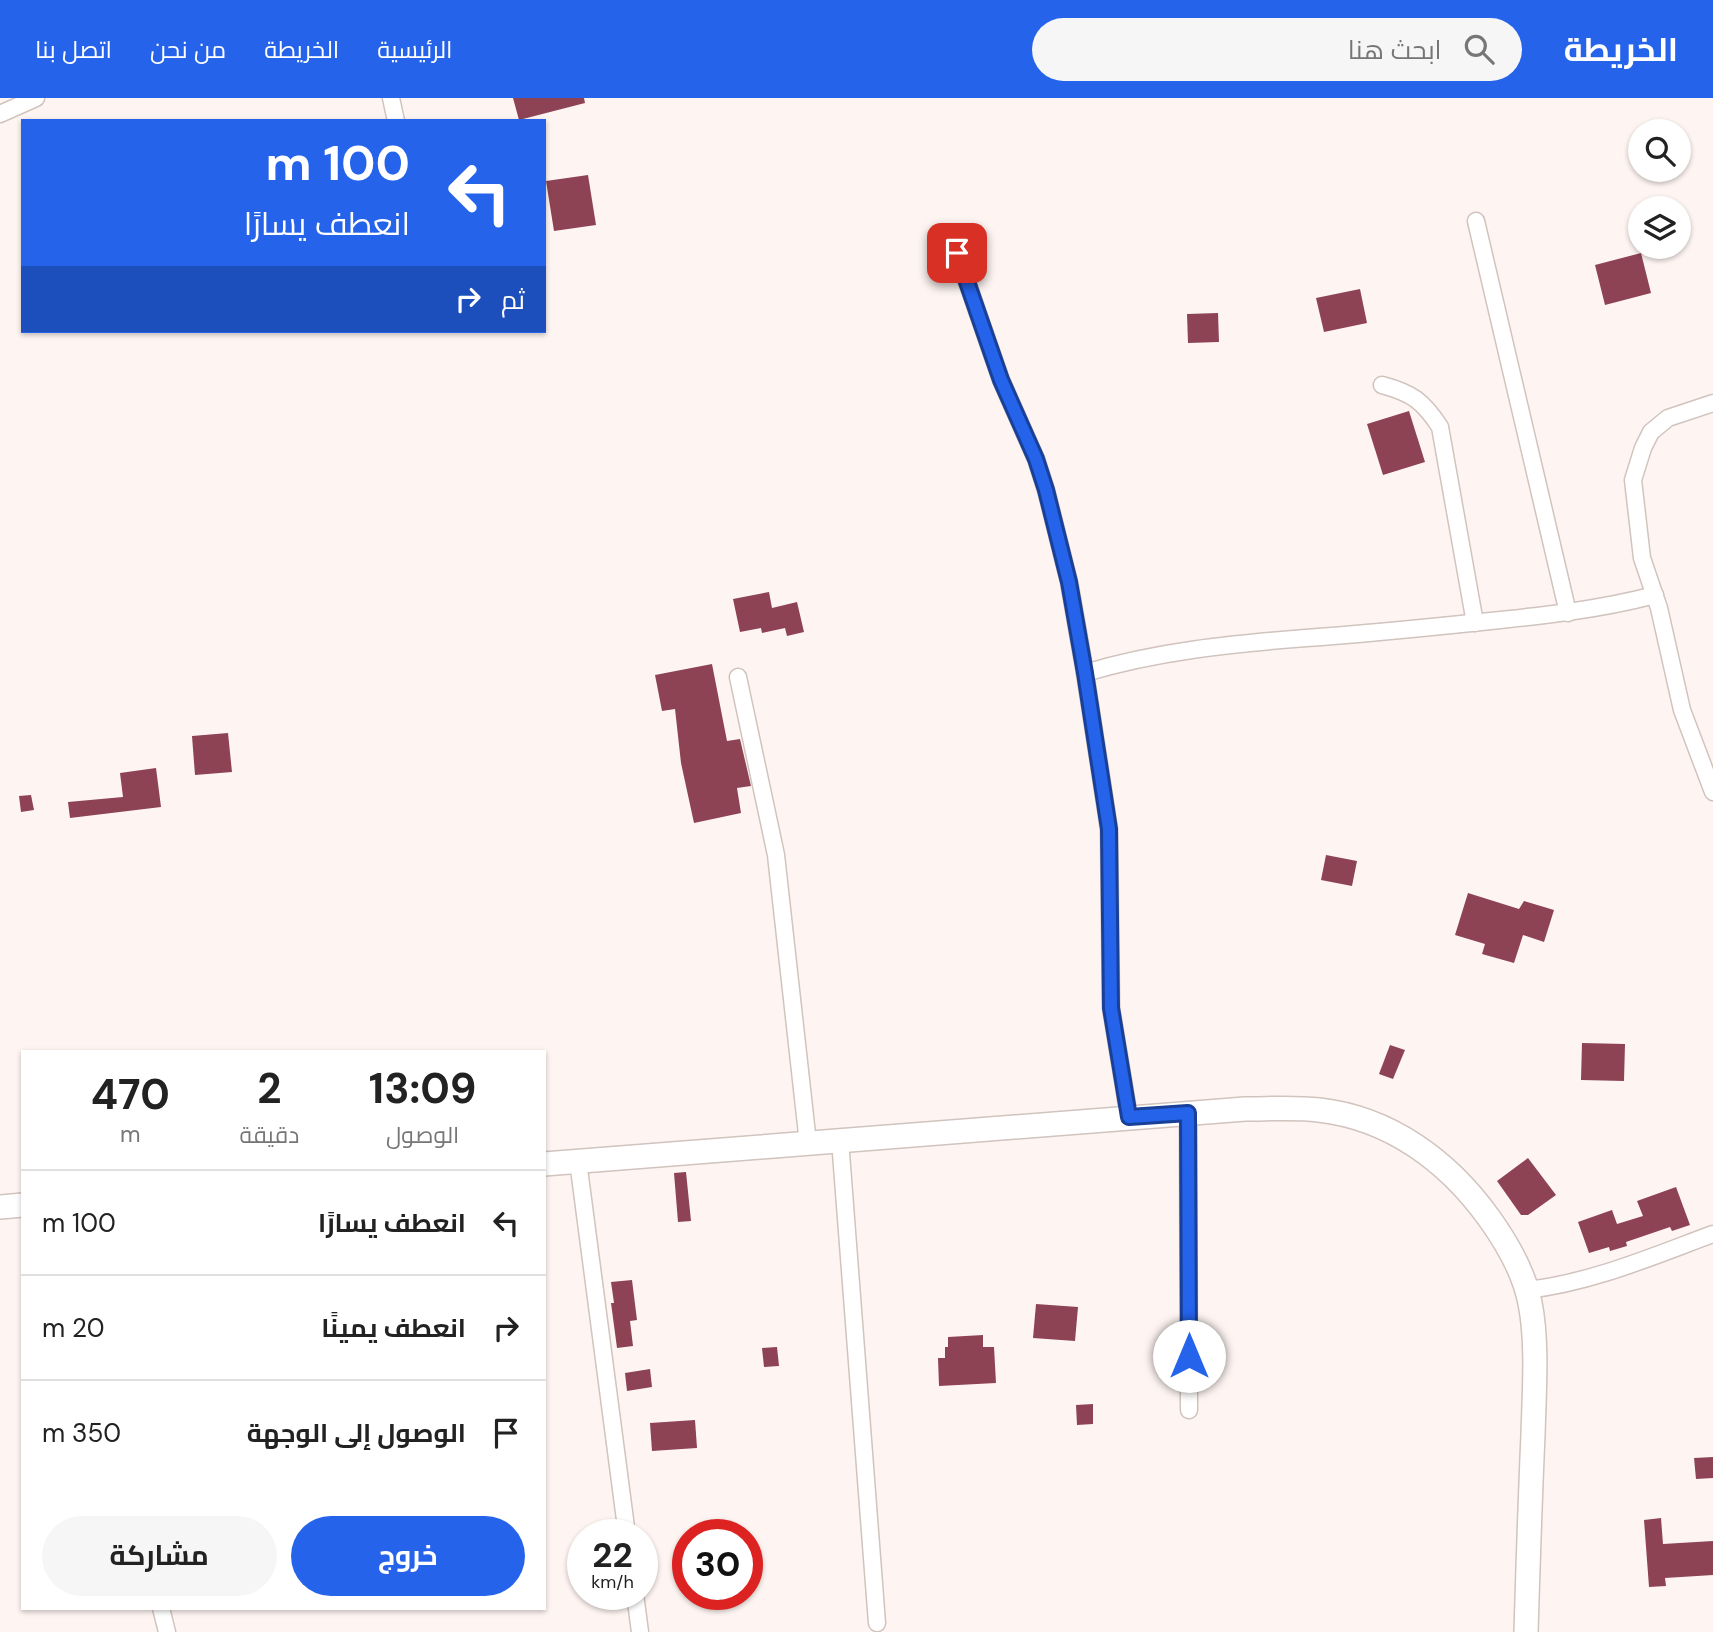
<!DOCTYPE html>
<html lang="ar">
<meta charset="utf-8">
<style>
body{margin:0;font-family:"DM Sans",Cairo,sans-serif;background:#f6f6f6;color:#222;direction:rtl;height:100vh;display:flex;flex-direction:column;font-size:26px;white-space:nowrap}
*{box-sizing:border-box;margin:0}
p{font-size:23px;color:#767676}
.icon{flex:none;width:38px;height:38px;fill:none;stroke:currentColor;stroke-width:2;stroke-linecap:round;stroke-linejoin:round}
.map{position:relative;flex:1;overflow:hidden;direction:ltr}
.details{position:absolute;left:21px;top:952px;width:525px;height:560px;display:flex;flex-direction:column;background:#fff;border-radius:0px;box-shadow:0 2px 5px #0004;direction:rtl}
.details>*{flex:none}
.hud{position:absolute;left:21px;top:21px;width:525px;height:214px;border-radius:0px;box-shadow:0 2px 5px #0004;direction:rtl;background:#2563eb;color:#fff;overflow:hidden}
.fabs{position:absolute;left:1628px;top:21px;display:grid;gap:14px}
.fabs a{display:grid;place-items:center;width:63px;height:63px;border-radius:50%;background:#fff;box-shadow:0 2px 5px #0004;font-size:35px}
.speed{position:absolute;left:567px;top:1421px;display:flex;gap:14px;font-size:35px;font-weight:700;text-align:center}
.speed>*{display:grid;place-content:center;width:91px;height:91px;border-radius:50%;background:#fff;box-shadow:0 2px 5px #0004;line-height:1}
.speed small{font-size:18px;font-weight:400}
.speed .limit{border:10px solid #d22;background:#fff;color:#111}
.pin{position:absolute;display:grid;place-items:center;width:60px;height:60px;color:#fff;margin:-30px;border-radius:14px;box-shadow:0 4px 10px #0006}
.me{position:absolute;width:77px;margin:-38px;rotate:0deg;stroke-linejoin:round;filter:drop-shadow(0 0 5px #0008)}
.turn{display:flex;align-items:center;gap:24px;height:147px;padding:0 21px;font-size:32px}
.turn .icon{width:91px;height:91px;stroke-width:2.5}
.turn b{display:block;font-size:49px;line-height:60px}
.then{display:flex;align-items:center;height:66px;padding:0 21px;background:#0003;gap:14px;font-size:26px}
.eta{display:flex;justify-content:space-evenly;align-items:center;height:119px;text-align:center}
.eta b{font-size:42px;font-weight:700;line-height:49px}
.cta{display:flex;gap:14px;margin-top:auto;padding:14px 21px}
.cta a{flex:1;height:80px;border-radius:42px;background:#2563eb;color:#fff;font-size:28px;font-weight:700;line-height:80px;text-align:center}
.cta a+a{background:#f6f6f6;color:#222}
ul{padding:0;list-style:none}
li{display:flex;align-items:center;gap:21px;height:105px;padding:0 21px;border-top:2px solid #e0e0e0}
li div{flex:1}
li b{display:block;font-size:26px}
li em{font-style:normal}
header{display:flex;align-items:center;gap:42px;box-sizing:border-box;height:98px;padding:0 35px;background:#2563eb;color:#fff}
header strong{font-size:33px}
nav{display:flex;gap:38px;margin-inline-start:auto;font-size:24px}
.search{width:490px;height:63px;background:#f6f6f6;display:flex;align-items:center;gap:18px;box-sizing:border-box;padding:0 24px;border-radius:38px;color:#767676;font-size:26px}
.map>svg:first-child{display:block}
</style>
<header>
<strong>الخريطة</strong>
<div class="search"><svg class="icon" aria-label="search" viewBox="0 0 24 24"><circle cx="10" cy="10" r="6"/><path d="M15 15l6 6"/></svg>ابحث هنا</div>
<nav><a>الرئيسية</a><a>الخريطة</a><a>من نحن</a><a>اتصل بنا</a></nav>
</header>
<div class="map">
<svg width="1713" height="1534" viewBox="0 0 1713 1534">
<rect width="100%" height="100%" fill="#fef5f2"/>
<g fill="#8d4354">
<path d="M513 0H584L585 5 519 22Z"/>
<path d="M588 77 596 127 554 133 546 83Z"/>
<path d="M1641 155 1651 195 1605 207 1595 167Z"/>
<path d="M1360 191 1367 225 1324 234 1316 200Z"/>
<path d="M1218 215 1219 244 1188 245 1187 216Z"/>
<path d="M1409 313 1425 364 1383 377 1367 326Z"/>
<path d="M769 494 772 510 797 504 804 534 787 538 785 530 762 535 761 530 740 534 733 501Z"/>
<path d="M712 566 727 643 740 641 751 688 737 690 741 715 694 725 681 665 675 611 662 613 655 577Z"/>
<path d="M228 635 232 674 195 677 192 638Z"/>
<path d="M156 670 161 709 70 720 68 704 123 699 120 675Z"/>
<path d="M31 697 34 712 21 714 19 698Z"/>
<path d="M1326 757 1357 763 1352 788 1321 782Z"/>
<path d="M1468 795 1519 811 1524 803 1554 812 1544 844 1523 837 1514 865 1482 856 1485 846 1455 837Z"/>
<path d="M1582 945 1625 946 1624 983 1581 982Z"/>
<path d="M1390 947 1405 952 1393 981 1379 976Z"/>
<path d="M1528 1060 1556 1097 1528 1117H1521L1497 1083Z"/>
<path d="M686 1074 691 1123 678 1124 674 1075Z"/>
<path d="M1676 1089 1690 1127 1672 1133 1670 1129 1626 1144 1627 1148 1610 1153 1609 1149 1589 1155 1578 1124 1612 1112 1617 1126 1643 1118 1637 1103Z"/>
<path d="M632 1182 637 1222 630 1223 633 1248 617 1250 611 1205H614L611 1184Z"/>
<path d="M1036 1206 1078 1209 1075 1243 1033 1240Z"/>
<path d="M983 1237V1249H994L996 1285 939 1288 938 1260H945V1249H948V1239Z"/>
<path d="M777 1249 779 1268 764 1269 762 1250Z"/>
<path d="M650 1271 652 1289 627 1293 625 1275Z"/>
<path d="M1093 1306V1326L1077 1327 1076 1307Z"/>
<path d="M695 1322 697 1350 652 1353 650 1325Z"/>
<path d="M1713 1359V1380L1696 1381 1694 1360Z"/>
<path d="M1661 1420 1663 1446 1713 1443V1477L1665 1480 1666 1488 1649 1489 1644 1422Z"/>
</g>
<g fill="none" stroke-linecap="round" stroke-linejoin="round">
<defs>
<g id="street">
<path d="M391 0 396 23"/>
<path d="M0 16 36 0"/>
<path d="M1476 123 1568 515"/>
<path d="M957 155 1001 282 1036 361 1046 392 1069 484 1085 575"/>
<path d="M1382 287C1412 295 1423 303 1440 329L1475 525"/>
<path d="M1713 305 1668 320 1651 334 1643 350 1633 382 1642 460 1659 510 1682 612 1713 694"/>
<path d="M738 579 776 757 808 1045"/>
<path d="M1188 1015 1189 1312"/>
<path d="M1129 1019 1111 910 1109 731 1085 575C1158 553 1231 546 1306 540 1365 536 1423 530 1481 524 1540 518 1598 512 1655 497"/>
<path d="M840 1042 877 1525"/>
<path d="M578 1063 627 1437"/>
<path d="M1527 1192C1591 1185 1653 1158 1713 1136"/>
<path d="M635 1496 640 1534"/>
<path d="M161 1510 167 1534"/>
</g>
<g id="secondary">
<path d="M544 1066 1245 1011C1269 1011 1294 1009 1319 1012 1390 1020 1448 1063 1489 1120 1507 1145 1524 1174 1530 1205 1538 1244 1534 1297 1533 1337 1530 1403 1528 1468 1526 1534"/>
<path d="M0 1109 23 1107"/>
</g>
</defs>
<use href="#street" stroke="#d1c3be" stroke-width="19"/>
<use href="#secondary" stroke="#d1c3be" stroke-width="26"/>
<use href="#street" stroke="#fff" stroke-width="16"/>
<use href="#secondary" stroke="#fff" stroke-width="23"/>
</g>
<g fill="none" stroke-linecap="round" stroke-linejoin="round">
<defs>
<path id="route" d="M957 155 1001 282 1036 361 1046 392 1069 484 1085 575 1109 731 1111 910 1129 1019 1188 1015 1189 1258"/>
</defs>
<use href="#route" stroke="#184099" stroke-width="18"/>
<use href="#route" stroke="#2563eb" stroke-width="12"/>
</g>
</svg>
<div class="fabs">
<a><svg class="icon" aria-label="search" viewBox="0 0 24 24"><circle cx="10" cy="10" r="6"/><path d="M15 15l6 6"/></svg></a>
<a><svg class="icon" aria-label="layers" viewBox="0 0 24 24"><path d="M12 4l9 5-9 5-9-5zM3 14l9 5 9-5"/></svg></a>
</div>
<div class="speed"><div>22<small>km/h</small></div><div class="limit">30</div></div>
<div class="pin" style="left:957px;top:155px;background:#d93025"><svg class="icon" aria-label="arrive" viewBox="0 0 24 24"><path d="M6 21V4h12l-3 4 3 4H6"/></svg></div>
<svg class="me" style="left:1189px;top:1258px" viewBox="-20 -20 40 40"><circle r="19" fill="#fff"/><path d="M0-13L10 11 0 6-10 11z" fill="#2563eb"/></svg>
<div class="hud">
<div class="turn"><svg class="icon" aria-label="left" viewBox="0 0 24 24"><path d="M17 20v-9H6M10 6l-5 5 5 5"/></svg><div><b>100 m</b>انعطف يسارًا</div></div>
<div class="then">ثم<svg class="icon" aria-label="right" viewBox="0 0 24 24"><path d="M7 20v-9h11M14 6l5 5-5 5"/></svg></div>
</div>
<section class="details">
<div class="eta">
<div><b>13:09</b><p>الوصول</p></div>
<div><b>2</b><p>دقيقة</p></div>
<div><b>470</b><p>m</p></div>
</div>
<ul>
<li><svg class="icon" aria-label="left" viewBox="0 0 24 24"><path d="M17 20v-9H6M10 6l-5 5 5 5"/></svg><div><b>انعطف يسارًا</b></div><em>100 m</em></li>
<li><svg class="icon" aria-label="right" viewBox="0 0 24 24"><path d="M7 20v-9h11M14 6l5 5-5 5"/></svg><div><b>انعطف يمينًا</b></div><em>20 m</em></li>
<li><svg class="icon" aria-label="arrive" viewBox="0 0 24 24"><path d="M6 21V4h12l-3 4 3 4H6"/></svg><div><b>الوصول إلى الوجهة</b></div><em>350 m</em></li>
</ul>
<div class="cta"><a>خروج</a><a>مشاركة</a></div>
</section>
</div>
